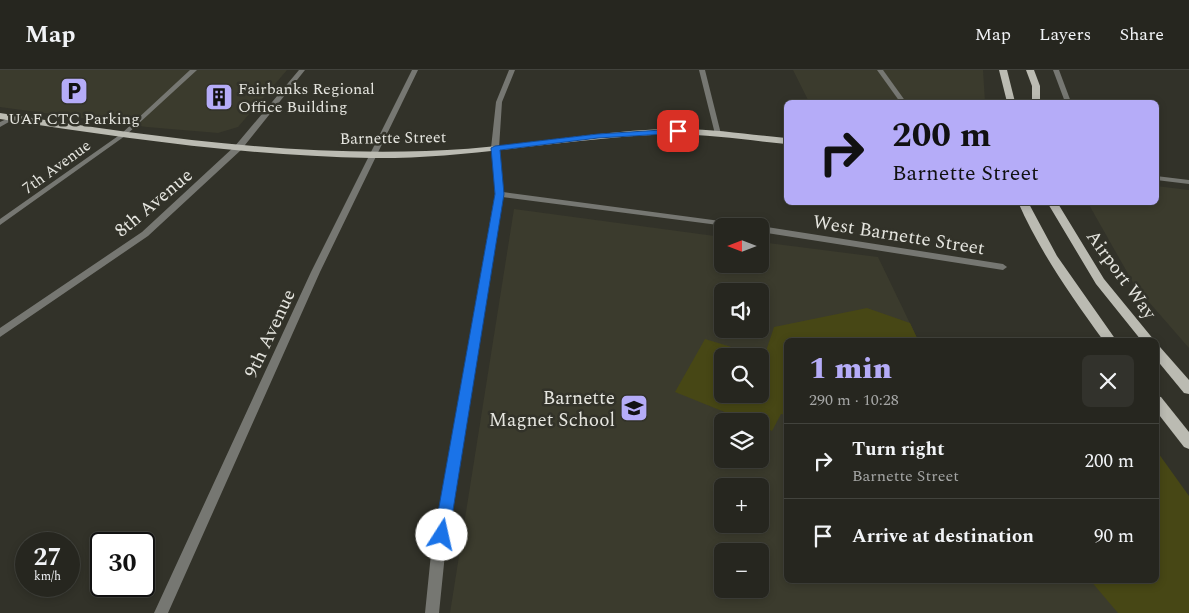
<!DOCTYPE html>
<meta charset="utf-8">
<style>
body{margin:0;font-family:Spectral,serif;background:#32322c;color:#f1f3f6;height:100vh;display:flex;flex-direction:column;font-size:19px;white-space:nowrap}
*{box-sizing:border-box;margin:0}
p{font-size:16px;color:#a4a5a4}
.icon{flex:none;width:28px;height:28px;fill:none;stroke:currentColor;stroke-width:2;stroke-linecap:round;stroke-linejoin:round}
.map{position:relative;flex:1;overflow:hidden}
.panel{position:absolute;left:784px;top:268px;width:375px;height:245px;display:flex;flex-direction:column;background:#26261f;border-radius:8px;box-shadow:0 2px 8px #0003,0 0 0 1px #42433d}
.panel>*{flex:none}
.top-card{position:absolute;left:784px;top:30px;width:375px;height:105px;border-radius:8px;box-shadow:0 2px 8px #0003,0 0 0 1px #42433d;background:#b5acf8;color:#111;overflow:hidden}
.needle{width:32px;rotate:270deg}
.buttons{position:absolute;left:714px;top:148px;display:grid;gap:10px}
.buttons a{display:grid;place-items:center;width:55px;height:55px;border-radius:8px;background:#26261f;box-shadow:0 2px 8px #0003,0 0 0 1px #42433d;font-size:25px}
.speed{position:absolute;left:15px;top:462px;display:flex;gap:10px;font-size:25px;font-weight:700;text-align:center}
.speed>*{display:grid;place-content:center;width:65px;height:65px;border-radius:50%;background:#26261f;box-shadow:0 2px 8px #0003,0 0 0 1px #42433d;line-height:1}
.speed small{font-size:12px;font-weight:400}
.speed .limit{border:2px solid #111;border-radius:8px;background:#fff;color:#111}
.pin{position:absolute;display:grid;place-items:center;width:42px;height:42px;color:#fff;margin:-21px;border-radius:10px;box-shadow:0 2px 8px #0006}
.me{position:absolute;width:55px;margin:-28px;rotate:10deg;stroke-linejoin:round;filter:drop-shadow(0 0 4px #0008)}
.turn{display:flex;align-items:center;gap:18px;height:105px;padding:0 25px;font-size:22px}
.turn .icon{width:65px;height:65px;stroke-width:2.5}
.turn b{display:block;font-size:35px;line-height:42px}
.round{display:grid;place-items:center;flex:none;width:52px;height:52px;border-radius:8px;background:#32322c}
.headline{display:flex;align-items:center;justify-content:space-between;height:85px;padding:0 25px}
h1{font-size:30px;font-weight:800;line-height:38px;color:#b5acf8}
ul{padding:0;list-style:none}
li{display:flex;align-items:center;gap:15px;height:75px;padding:0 25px;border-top:1px solid #42433d}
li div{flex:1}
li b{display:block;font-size:19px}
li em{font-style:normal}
header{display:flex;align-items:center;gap:30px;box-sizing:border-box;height:70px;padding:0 25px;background:#26261f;border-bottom:1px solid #42433d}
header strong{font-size:24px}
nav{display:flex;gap:28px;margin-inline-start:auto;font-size:18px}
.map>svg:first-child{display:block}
</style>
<header>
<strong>Map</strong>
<nav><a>Map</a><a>Layers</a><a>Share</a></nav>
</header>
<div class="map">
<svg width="1189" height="543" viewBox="0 0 1189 543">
<rect width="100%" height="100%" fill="#323229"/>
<g fill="#3b3b2d" fill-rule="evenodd">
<path d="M0 0H287L238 57 218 63 147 57 0 37Z"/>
<path d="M793 0H983L985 32H809Z"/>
<path d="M1156 116 1189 120V278L1135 216 1088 133 1156 132Z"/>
<path d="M514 139 722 167V194H760V172L878 187 918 270H786V510H1118L1137 543H450ZM722 221H760V259H722ZM722 286H760V324H722ZM722 351H760V389H722ZM722 416H760V454H722ZM722 481H760V519H722Z"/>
</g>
<g fill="#474715" fill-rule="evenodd">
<path d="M867 238 910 253 918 270H786V345L781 344 772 361 760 356V351H747L675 322 705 269 764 287 774 257ZM722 286H760V324H722Z"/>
<path d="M1156 380 1189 426V543H1118L1090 510H1156Z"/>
</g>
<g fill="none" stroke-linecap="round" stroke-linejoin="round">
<g fill="#767772" fill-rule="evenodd">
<path d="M190 0H197L125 66 0 155V149L121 64Z"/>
<path d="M299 0H305L241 80 148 166 0 267V258L142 162 235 76Z"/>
<path d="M412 0H418L320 202 168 543H154L311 202Z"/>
<path d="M699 0H705L721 64 720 65 715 64Z"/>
<path d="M877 0H883L906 32H900Z"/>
<path d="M1053 0H1059L1071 32H1065Z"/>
<path d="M11 47 16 48 0 57V52Z"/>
<path d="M492 76 499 78 503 122 743 154 747 156H726L502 127 445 484 439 543H425L431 484 495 124Z"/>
<path d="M760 156 1003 194 1007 197 1003 200 760 162Z"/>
</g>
<g fill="#767772" fill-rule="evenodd">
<path d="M509 0H515L502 32 499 78 495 80 491 78 496 32Z"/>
<path d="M1156 106 1189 110V114L1156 110Z"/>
</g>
<g fill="#bbbbb2" fill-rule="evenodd">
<path d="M999 0H1007L1015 32H1007Z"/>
<path d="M1026 0H1034L1040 16V32H1032V16Z"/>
<path d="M0 43C141 65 283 86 426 81 510 79 592 60 675 59 711 58 750 65 786 68V74C742 70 697 62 652 65 558 70 465 89 371 88 246 86 123 68 0 49Z"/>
<path d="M1018 132H1028L1057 186 1116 270H1103C1071 226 1040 182 1018 132Z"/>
<path d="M1047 132H1057L1104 209 1154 270H1141L1096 214Z"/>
<path d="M1156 275 1160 277 1189 310V324L1184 323 1156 289Z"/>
<path d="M1156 326 1161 327 1189 362V379L1184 377 1156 341Z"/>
</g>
</g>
<path fill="#1a73e8" stroke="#114b97" d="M678 59H681V63L598 68 500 80 504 124 449 465 447 470 442 471 437 470 434 465 495 124 491 78 495 76 598 64Z"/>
<defs>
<symbol id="parking-square" viewBox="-11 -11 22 22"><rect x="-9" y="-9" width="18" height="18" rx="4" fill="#b5acf8" stroke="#323229"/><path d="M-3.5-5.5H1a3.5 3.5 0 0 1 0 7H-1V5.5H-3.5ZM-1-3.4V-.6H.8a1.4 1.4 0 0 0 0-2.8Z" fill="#111"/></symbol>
<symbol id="building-square" viewBox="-11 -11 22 22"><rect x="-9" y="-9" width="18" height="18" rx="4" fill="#b5acf8" stroke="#323229"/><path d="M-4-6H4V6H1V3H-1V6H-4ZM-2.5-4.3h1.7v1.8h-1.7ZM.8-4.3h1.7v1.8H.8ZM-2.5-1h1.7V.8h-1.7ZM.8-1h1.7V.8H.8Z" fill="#111"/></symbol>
<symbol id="school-square" viewBox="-11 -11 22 22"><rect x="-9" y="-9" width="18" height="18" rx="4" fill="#b5acf8" stroke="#323229"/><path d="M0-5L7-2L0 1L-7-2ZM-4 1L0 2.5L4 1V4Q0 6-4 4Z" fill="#111"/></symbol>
</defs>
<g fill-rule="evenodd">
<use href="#parking-square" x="58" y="5" width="32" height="32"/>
<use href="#building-square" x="203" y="11" width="32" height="32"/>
<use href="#school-square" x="618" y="322" width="32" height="32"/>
</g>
<g text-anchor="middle" stroke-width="5" stroke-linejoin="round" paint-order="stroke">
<g font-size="16" fill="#e5e5df" stroke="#323229" text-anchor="start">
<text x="238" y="24">Fairbanks Regional<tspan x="238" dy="18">Office Building</tspan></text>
<text x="74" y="54" text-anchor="middle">UAF CTC Parking</text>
</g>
<g font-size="16" fill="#e5e5df" stroke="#323229">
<text transform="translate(393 67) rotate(-1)" y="6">Barnette Street</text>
<text transform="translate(56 96) rotate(-36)" y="6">7th Avenue</text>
</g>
<g font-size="19" fill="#e5e5df" stroke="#323229">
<text transform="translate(153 132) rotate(-40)" y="7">8th Avenue</text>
<text transform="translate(899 164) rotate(9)" y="7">West Barnette Street</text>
<text transform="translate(1122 204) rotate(54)" y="7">Airport Way</text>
<text transform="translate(269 263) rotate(-65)" y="7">9th Avenue</text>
</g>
<g font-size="19" fill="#e5e5df" stroke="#323229" text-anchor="end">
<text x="615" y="334">Barnette<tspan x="615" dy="22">Magnet School</tspan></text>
</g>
</g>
</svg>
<div class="buttons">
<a><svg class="needle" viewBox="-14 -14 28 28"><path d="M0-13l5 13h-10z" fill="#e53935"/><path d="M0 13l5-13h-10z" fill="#a4a5a4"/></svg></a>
<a><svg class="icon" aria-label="sound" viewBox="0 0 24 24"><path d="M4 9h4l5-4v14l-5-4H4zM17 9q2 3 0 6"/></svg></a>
<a><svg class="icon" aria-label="search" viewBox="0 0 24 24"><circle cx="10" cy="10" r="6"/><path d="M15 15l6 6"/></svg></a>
<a><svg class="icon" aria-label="layers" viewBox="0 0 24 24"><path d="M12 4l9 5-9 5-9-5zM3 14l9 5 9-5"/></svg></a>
<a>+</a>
<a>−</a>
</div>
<div class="speed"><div>27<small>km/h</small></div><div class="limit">30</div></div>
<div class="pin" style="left:678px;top:61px;background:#d93025"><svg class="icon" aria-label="arrive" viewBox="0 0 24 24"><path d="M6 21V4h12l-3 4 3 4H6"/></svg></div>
<svg class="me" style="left:442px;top:465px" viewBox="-20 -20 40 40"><circle r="19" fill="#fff"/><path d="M0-13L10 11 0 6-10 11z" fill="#1a73e8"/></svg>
<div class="top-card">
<div class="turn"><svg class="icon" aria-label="right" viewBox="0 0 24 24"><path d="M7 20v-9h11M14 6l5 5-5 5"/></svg><div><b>200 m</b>Barnette Street</div></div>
</div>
<section class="panel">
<div class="headline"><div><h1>1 min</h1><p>290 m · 10:28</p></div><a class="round"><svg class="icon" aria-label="close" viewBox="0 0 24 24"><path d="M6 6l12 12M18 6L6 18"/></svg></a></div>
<ul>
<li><svg class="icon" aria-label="right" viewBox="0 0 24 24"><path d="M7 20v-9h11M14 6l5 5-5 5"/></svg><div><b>Turn right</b><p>Barnette Street</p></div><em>200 m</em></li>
<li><svg class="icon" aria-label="arrive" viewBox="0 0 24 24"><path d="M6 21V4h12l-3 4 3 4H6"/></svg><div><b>Arrive at destination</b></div><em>90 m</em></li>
</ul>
</section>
</div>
